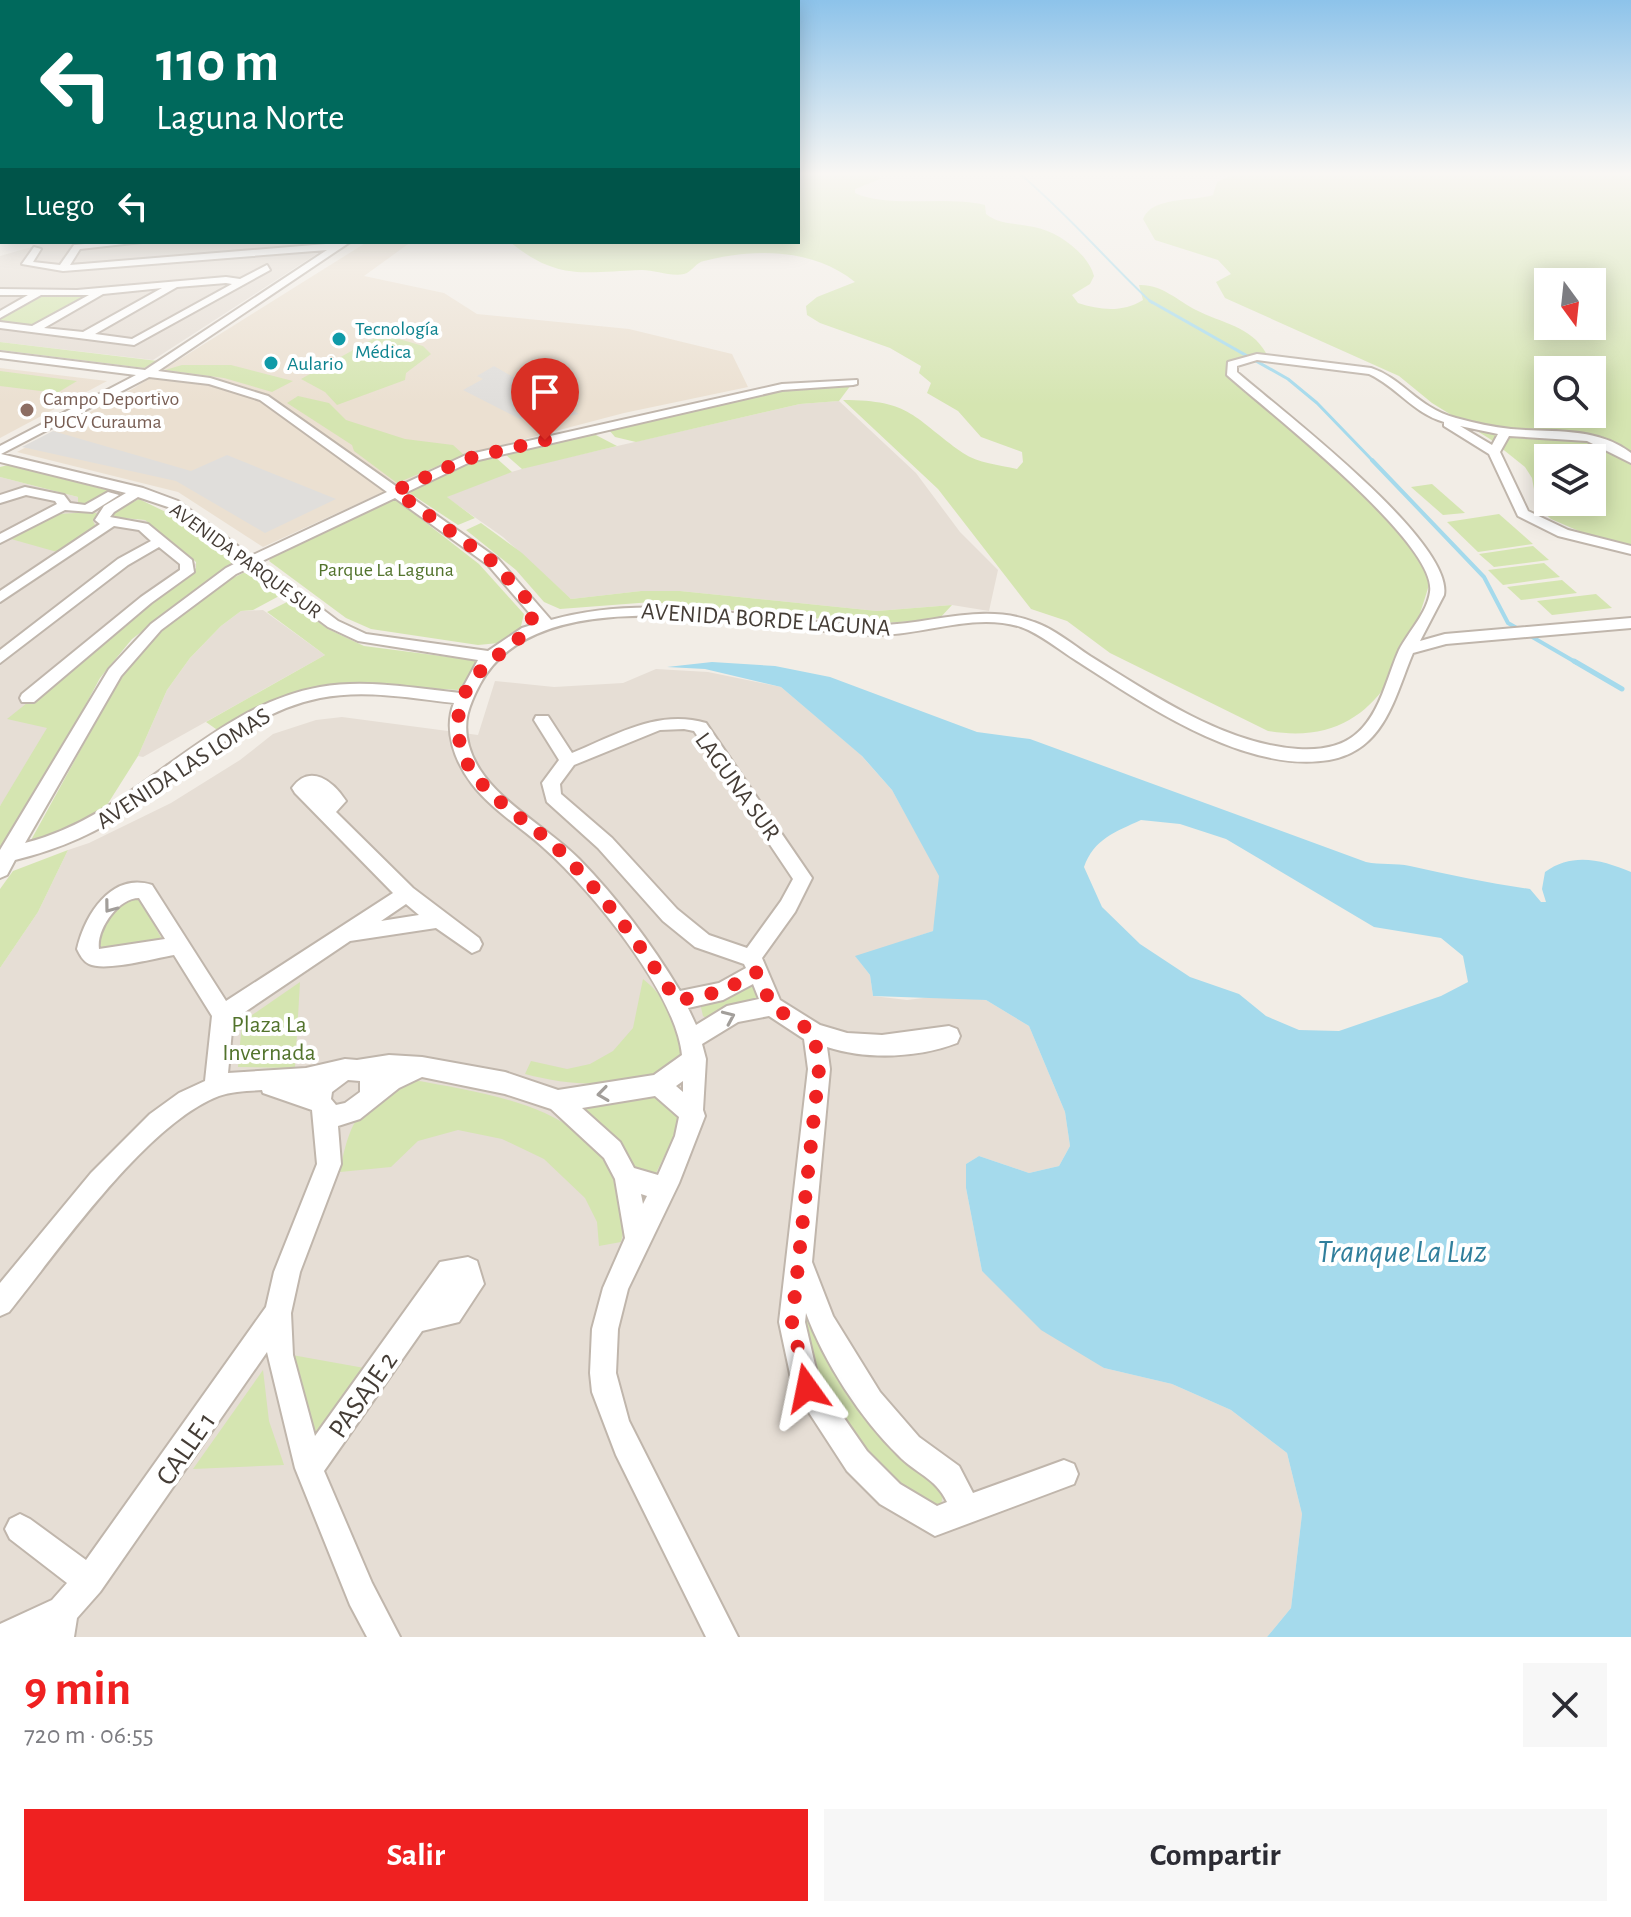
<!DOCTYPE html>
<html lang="es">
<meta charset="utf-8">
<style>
body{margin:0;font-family:"Alegreya Sans",sans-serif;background:#f7f7f7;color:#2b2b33;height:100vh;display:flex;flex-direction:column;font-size:30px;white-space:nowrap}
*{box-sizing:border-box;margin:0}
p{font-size:26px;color:#7c7c81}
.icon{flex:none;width:44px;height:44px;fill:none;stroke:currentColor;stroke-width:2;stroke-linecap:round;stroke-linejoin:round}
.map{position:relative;height:1637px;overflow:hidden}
.details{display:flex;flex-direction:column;background:#fff;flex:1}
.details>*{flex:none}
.top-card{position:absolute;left:0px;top:0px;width:800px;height:244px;box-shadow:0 4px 20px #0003;background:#00695c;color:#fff;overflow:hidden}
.needle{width:52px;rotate:165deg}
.buttons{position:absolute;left:1534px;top:268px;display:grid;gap:16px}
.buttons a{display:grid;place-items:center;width:72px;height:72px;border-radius:0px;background:#fff;box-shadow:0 4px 20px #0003;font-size:40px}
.pin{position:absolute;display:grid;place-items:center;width:68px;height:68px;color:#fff;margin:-82px -34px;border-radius:50% 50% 50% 0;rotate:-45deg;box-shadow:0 0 8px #0007}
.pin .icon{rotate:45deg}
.me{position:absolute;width:88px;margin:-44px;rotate:348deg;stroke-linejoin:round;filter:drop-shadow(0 0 6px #0008)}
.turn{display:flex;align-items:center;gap:28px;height:168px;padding:0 24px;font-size:36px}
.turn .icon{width:104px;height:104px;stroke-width:2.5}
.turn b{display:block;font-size:56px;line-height:68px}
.then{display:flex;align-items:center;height:76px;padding:0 24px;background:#0003;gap:16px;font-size:30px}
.round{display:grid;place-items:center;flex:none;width:84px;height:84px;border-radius:0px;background:#f7f7f7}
.head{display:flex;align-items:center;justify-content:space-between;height:136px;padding:0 24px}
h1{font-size:48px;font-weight:700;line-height:60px;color:#ef2121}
.button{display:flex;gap:16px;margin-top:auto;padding:16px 24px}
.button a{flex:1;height:92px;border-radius:0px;background:#ef2121;color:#fff;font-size:32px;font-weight:700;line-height:92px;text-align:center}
.button a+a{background:#f7f7f7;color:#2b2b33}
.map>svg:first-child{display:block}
</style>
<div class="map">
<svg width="1631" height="1637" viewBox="0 0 1631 1637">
<rect width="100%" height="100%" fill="#f2ede6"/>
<g fill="#e6ded5">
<path d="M49 242H335L153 360 0 342V256Z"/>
<path d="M839 401 916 473 960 532 998 570 989 611 952 605 877 611 680 591H641L571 599 503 537 446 497 484 480 539 464 800 404Z"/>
<path d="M0 477 78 497 115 511 119 519 145 520 197 565 192 573 152 602 0 806Z"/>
<path d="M263 610 325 655 143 757 138 756 167 690 190 658 221 626 241 611Z"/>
<path d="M656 669 708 672 781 687 860 754 892 790 940 876 939 899 933 931 856 957 870 975 873 996 907 1000 939 996 986 1000 1029 1026 1065 1112 1070 1146 1059 1166 1029 1173 979 1156 966 1164V1188L982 1271 1104 1368 1172 1384 1231 1410 1287 1453 1302 1514 1291 1608 1267 1637H0V968L38 912 68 850 89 843 171 803 240 760 273 734 316 720 342 717 478 735 495 681 554 687 623 683Z"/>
</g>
<g fill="#ebe0d1">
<path d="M367 242H411L364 276 444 293 477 314 629 329 732 354 748 387 624 413 464 455 263 547 178 492 17 452 134 388Z"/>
<path d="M0 368 107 381 0 438Z"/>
</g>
<g fill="#d5e5b1" fill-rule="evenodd">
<path d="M798 175H878L880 179 855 189V193C890 209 944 195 985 205L986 214C999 225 1018 223 1034 227 1057 231 1088 253 1094 276L1090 284 1072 295 1078 303C1100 310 1122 313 1143 300L1139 285C1161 284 1177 300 1196 310 1221 323 1251 326 1266 353L1241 362 1231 370 1395 521 1431 578C1406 663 1375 749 1268 731L1110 653 1067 621 1031 609 938 489 843 400C912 400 913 418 963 453 978 463 999 465 1017 469L1023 462 1022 452 981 437 958 411 927 393 931 383 919 373 921 366 890 348 820 323 807 315 806 306 817 297 855 282C813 248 754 248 704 261 696 262 692 272 684 274 672 277 654 270 642 270 583 272 558 281 510 242H798Z"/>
<path d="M1232 175H1631V545L1595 538 1551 519 1537 506 1532 478 1525 467 1490 439 1432 403 1399 376 1225 298 1216 282 1231 274 1218 260 1155 240 1143 219C1152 196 1192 202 1213 195L1217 182ZM1548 282H1592V326H1548ZM1548 370H1592V414H1548ZM1548 458H1592V502H1548Z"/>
<path d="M89 294 37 325 0 322V318L43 296Z"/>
<path d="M382 334 423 346 431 354 406 373 405 380 337 405 325 392 301 379Z"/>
<path d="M0 342 158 361 144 368 0 350Z"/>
<path d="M182 365H231L293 381 272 392 224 378 165 370Z"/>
<path d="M0 371 77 381 57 393 0 386Z"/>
<path d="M851 385 839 401 800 404 636 442 615 437 609 430 780 391Z"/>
<path d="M298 396 329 403 346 420 405 439 453 445 464 455 397 483 354 451 352 445 287 403Z"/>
<path d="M592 433 617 446 522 469 505 454Z"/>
<path d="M494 456 512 472 447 497 475 518 458 525 408 492 469 462Z"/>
<path d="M8 465 107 490 109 492 87 506 78 504V497L0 477V467Z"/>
<path d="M1432 484 1465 513 1443 515 1411 487Z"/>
<path d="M394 498 479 564 524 614 520 630 499 643 478 645 371 629 346 618 269 561 275 552Z"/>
<path d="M139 499 176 517 232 557 233 563 132 639 100 678 70 734 0 847V806L47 728 7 719 196 568V562L145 520 111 517 112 513Z"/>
<path d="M93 512 98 514 93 521 97 529 57 552 11 539 58 514Z"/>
<path d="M1499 514 1533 544 1478 552 1447 522Z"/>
<path d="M481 523 522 553 571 599 641 591H680L877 611 952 605 939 619 873 624 652 602 560 609 544 602 516 570 466 530Z"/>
<path d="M1533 546 1549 560 1494 567 1479 554Z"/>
<path d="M1544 563 1560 577 1503 585 1488 570Z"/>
<path d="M243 573H253L281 595 253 610 241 611 221 626 190 658 167 690 138 756 102 813 80 826 30 842 115 687 133 663 165 628 221 584Z"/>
<path d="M1562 580 1577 593 1521 600 1507 587Z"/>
<path d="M1596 594 1612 608 1552 615 1537 601Z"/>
<path d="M289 601 328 629 364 646 480 661 464 688 459 690 343 684 319 689 223 734 206 722 325 655 267 612Z"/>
<path d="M68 850 38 912 0 968V889L13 871Z"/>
<path d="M137 894 163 941 103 954 94 942 116 901Z"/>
<path d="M643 979C670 1000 681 1030 682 1063 632 1089 578 1088 525 1074L531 1061 567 1069 590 1064 613 1051 633 1028Z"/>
<path d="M300 982 295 1068 238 1067 242 1022Z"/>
<path d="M752 984 759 996 755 1003 709 1020 703 1016 700 1003Z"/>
<path d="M414 1080C487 1094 597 1106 618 1194 623 1212 626 1224 621 1242L599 1246 597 1222 585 1198 544 1159 502 1139 458 1130 418 1141 391 1167 340 1172C350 1118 361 1100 414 1080Z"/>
<path d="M656 1096 677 1112V1130L656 1173H637L586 1114V1109L589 1105Z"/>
<path d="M813 1319 944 1490 941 1505C897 1511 827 1408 812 1371 806 1356 805 1337 802 1322Z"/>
<path d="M292 1355 370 1369 316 1449Z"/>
<path d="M263 1370 269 1421 284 1465 193 1469Z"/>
</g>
<g fill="#e0dedb">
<path d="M494 366 543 394 579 414 563 417 550 411 520 419 463 390 483 379 477 376Z"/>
<path d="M53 431 191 471 227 455 336 499 265 533 176 481 22 447Z"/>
</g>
<path fill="#a5daec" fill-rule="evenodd" d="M712 662 775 666 830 677 977 732 1030 739 1366 862C1380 865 1396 863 1410 866 1449 875 1489 883 1530 889L1541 902H1546L1542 889 1545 872C1573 852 1602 860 1631 872V1637H1267L1291 1608 1302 1514 1287 1453 1231 1410 1172 1384 1104 1368 1041 1330 982 1271 966 1188V1164L979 1156 1029 1173 1059 1166 1070 1146 1065 1112 1029 1026 986 1000 873 996 870 975 855 956 933 931 939 876 892 790 862 756 781 687 705 669 667 667ZM1141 820 1180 824 1226 839 1374 927 1441 938 1463 956 1468 982 1441 996 1339 1031 1299 1030 1266 1016 1239 994 1190 977 1140 944 1102 907 1084 867C1094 839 1115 832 1141 820Z"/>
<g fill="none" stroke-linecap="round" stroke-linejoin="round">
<path stroke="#a5daec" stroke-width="2" d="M1021 175C1068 214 1107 261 1152 303"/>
<path stroke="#a5daec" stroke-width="3" d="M1150 301 1288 379 1317 403 1374 462"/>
<path stroke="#a5daec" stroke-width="4" d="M1372 460 1484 577 1508 623 1577 663"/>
<path stroke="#a5daec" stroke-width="5" d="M1574 661 1622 689"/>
<defs>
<g id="minor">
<path d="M106 242H142L80 249 70 265 350 242 158 371 210 378 268 396 397 487 466 455 782 384 857 380V384L853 385 782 390 470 462 405 493 498 559 551 620C660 589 768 625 878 625 930 625 982 602 1034 622 1054 629 1072 644 1090 656 1152 694 1223 744 1298 749 1348 752 1369 731 1385 687 1390 674 1394 661 1399 650 1409 631 1427 613 1430 592 1438 543 1266 410 1227 375L1228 362 1257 354 1371 368C1404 379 1416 407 1456 418 1474 423 1493 427 1511 429 1552 433 1596 426 1631 453V463L1587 441 1509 436 1500 452 1528 511 1568 530 1631 546V554L1558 536 1518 516 1489 454 1444 426V422C1413 413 1397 387 1369 374L1257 360 1237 366V372C1278 408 1454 541 1444 595L1420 641 1445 634 1631 618V628L1446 644 1413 653C1394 698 1385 750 1329 760 1245 774 1144 704 1077 661 1059 650 1041 634 1021 627 975 612 924 635 877 635 772 634 542 569 480 684 469 705 462 722 469 746 483 796 545 824 579 859 618 899 651 943 680 991L719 983 746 968 744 964 695 947 663 921 598 848 547 802 542 783 559 760 534 720 536 716H548L572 753C616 735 658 709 706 723L812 878 795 912 762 958 780 1000 820 1025 847 1033 882 1035 949 1026 957 1029 960 1036 957 1043C918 1058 867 1060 827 1047L830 1069 812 1262 833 1316 880 1392 919 1437 959 1466 973 1493 1064 1460 1074 1464 1078 1474 1074 1484 935 1536 880 1504 847 1471 793 1388 779 1322 808 1069 804 1039 769 1016 738 1022 702 1044 706 1059 703 1110 705 1116 679 1183 628 1289 618 1329 616 1373 629 1421 738 1637H706L616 1455 592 1392 590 1373 592 1329 603 1288 625 1238 615 1179 604 1158 551 1109 505 1094 422 1077 399 1088 360 1119 338 1126 341 1164 300 1272 291 1313 293 1355 315 1436 440 1262 468 1257 477 1261 484 1284 459 1322 422 1331 324 1471 372 1583 400 1637H367L350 1605 295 1468 267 1352 100 1592 77 1618 74 1637H0V1624L52 1600 67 1583 10 1539 5 1529 10 1519 20 1514 30 1519 86 1560 266 1307 274 1272 317 1164 312 1110 263 1093 262 1090C248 1091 232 1091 219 1096 146 1124 59 1250 9 1312L0 1316V1283L91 1173 150 1114 179 1093 205 1081 212 1016 174 955C155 958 105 972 89 964 83 961 80 955 77 949 85 915 111 872 152 885L226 1001 393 893 295 793 292 788C310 763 333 781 346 801L336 812 413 888 479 938 482 944 479 950 472 953 436 928 350 941 233 1020 228 1073 306 1068 345 1059 357 1060 389 1055 422 1057 505 1072 558 1090 654 1075 682 1055C676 993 591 890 545 849 521 827 492 810 472 784 455 762 443 730 454 703 410 698 364 689 320 698 250 712 194 766 137 805 99 832 60 849 15 860L7 875 0 878V850L109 669 151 624 226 568 240 561 168 507 138 497 114 512 110 517 148 524 192 560 194 572 151 603 34 702H22L20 698 22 694 141 597 180 570V564L159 547 128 565 0 663V650L118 559 151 541 139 530 114 526 0 602V591L100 524 95 520 104 506 126 493 0 462V446L136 375 0 358V352L145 370 327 250 63 271 22 264 34 247 41 249 33 262 60 265 74 245ZM149 377 209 384 260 400 387 492 251 556 178 501 143 488 1 454ZM1460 426 1498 434 1492 445ZM395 498 488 565 538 623 522 628 488 651 366 634 338 621 260 562ZM249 568 328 627 358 641 478 660 460 693C413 688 366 679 320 687 207 707 135 816 25 843L121 676 161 630 236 574ZM684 729 694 731 793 879 781 901 747 948 709 935 677 909 612 838 561 794 560 784 574 765 660 730ZM139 898 165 939 99 949C96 930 118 898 139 898ZM406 904 419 915 381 921ZM753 984 759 999 727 1006 696 1025 688 1008 723 1000ZM348 1080 360 1081V1092L345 1103 336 1105 331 1099 332 1092ZM683 1081V1092L676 1086ZM655 1096 679 1117 675 1136 658 1175 634 1168 620 1142 582 1108ZM641 1194 647 1196 643 1204ZM806 1313C824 1362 861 1419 898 1455 916 1474 935 1477 947 1502L937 1506 900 1484 867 1451 819 1382 805 1322Z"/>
<path d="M267 265 270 270 134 345 0 328V322L32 326 89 295H41L0 318V311L28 295H0V289L77 290 226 277 240 279ZM226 283 232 284 132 339 95 334 177 287ZM162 288 83 332 44 328 103 294Z"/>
<path d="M25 487 64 495 70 503 85 505 108 492 119 495 92 512 65 510 0 543V534L57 504 55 501 26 495 0 503V495Z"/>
</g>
</defs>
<use href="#minor" stroke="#c0b6ac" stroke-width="4"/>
<use href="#minor" fill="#fff" fill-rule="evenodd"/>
</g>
<defs><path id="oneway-chevron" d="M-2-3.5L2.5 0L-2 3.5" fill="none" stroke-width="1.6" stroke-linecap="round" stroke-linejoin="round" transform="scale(2)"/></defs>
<g stroke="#a29e9a">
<use href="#oneway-chevron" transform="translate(110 907) rotate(127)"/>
<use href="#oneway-chevron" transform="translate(729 1017) rotate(-24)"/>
<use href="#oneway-chevron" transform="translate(603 1094) rotate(172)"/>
</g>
<linearGradient id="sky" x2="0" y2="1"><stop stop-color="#8dc3ea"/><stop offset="0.43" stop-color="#f9f7f4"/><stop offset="1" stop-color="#f9f7f4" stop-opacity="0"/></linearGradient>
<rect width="1631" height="404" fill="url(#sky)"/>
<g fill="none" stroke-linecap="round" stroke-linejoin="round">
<path stroke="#ef2121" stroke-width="14" stroke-dasharray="0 25.2" d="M545 440 466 459 395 491 493 562 534 607 530 628C506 653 473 666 461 703 455 725 458 749 470 768 491 802 532 823 560 851 604 895 643 949 677 1001L723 991 756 972 772 1006 814 1033 819 1069 792 1322 807 1388"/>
</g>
<g fill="#0f9aa8" stroke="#fff" stroke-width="3">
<circle cx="339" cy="339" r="8"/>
<circle cx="271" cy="363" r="8"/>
</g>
<circle fill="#8d6e63" stroke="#fff" stroke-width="3" cx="27" cy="410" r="8"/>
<g text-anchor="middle" stroke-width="8" stroke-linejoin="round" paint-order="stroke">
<g font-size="20" fill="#0d838f" stroke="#fff" text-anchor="start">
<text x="355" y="335">Tecnología<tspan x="355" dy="23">Médica</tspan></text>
<text x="287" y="370">Aulario</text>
</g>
<g font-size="20" fill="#785e54" stroke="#fff" text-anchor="start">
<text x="43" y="405">Campo Deportivo<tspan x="43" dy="23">PUCV Curauma</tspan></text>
</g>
<g font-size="20" fill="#453d36" stroke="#fff">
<text transform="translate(246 560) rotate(36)" y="7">AVENIDA PARQUE SUR</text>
</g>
<g font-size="20" fill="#52732c" stroke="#fff">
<text x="386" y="576">Parque La Laguna</text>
</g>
<g font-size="24" fill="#453d36" stroke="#fff">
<text transform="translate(766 619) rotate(4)" y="8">AVENIDA BORDE LAGUNA</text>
<text transform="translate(183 768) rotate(-33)" y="8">AVENIDA LAS LOMAS</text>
<text transform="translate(738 786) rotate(54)" y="8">LAGUNA SUR</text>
</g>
<g font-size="24" fill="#52732c" stroke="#fff">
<text x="269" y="1032">Plaza La<tspan x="269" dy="28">Invernada</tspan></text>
</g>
<g font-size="28" fill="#453d36" stroke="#fff">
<text transform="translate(362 1394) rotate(-55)" y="10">PASAJE 2</text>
<text transform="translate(185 1448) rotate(-55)" y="10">CALLE 1</text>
</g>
<g font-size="32" font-style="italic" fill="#317f9c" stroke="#fff">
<text x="1402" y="1262">Tranque La Luz</text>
</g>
</g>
</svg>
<div class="buttons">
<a><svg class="needle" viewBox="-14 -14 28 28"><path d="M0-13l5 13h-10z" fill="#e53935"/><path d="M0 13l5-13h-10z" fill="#7c7c81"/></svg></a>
<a><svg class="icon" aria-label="search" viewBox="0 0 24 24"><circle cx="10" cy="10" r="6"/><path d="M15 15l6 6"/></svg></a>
<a><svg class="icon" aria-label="layers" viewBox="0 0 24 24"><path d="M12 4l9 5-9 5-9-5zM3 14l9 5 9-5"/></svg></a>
</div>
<div class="pin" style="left:545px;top:440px;background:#d93025"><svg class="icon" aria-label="arrive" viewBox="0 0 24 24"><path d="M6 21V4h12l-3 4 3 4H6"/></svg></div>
<svg class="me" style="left:807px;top:1388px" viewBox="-20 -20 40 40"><path d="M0-17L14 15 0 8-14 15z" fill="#ef2121" stroke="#fff" stroke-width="4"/></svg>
<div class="top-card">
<div class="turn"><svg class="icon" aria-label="left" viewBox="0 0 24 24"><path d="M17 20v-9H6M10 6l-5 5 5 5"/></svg><div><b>110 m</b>Laguna Norte</div></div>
<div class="then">Luego<svg class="icon" aria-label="left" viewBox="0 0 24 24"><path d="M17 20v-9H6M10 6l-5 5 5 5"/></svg></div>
</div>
</div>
<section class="details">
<div class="head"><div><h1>9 min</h1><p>720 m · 06:55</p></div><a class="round"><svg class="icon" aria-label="close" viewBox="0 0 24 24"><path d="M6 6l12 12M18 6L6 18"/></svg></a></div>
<div class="button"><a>Salir</a><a>Compartir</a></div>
</section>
